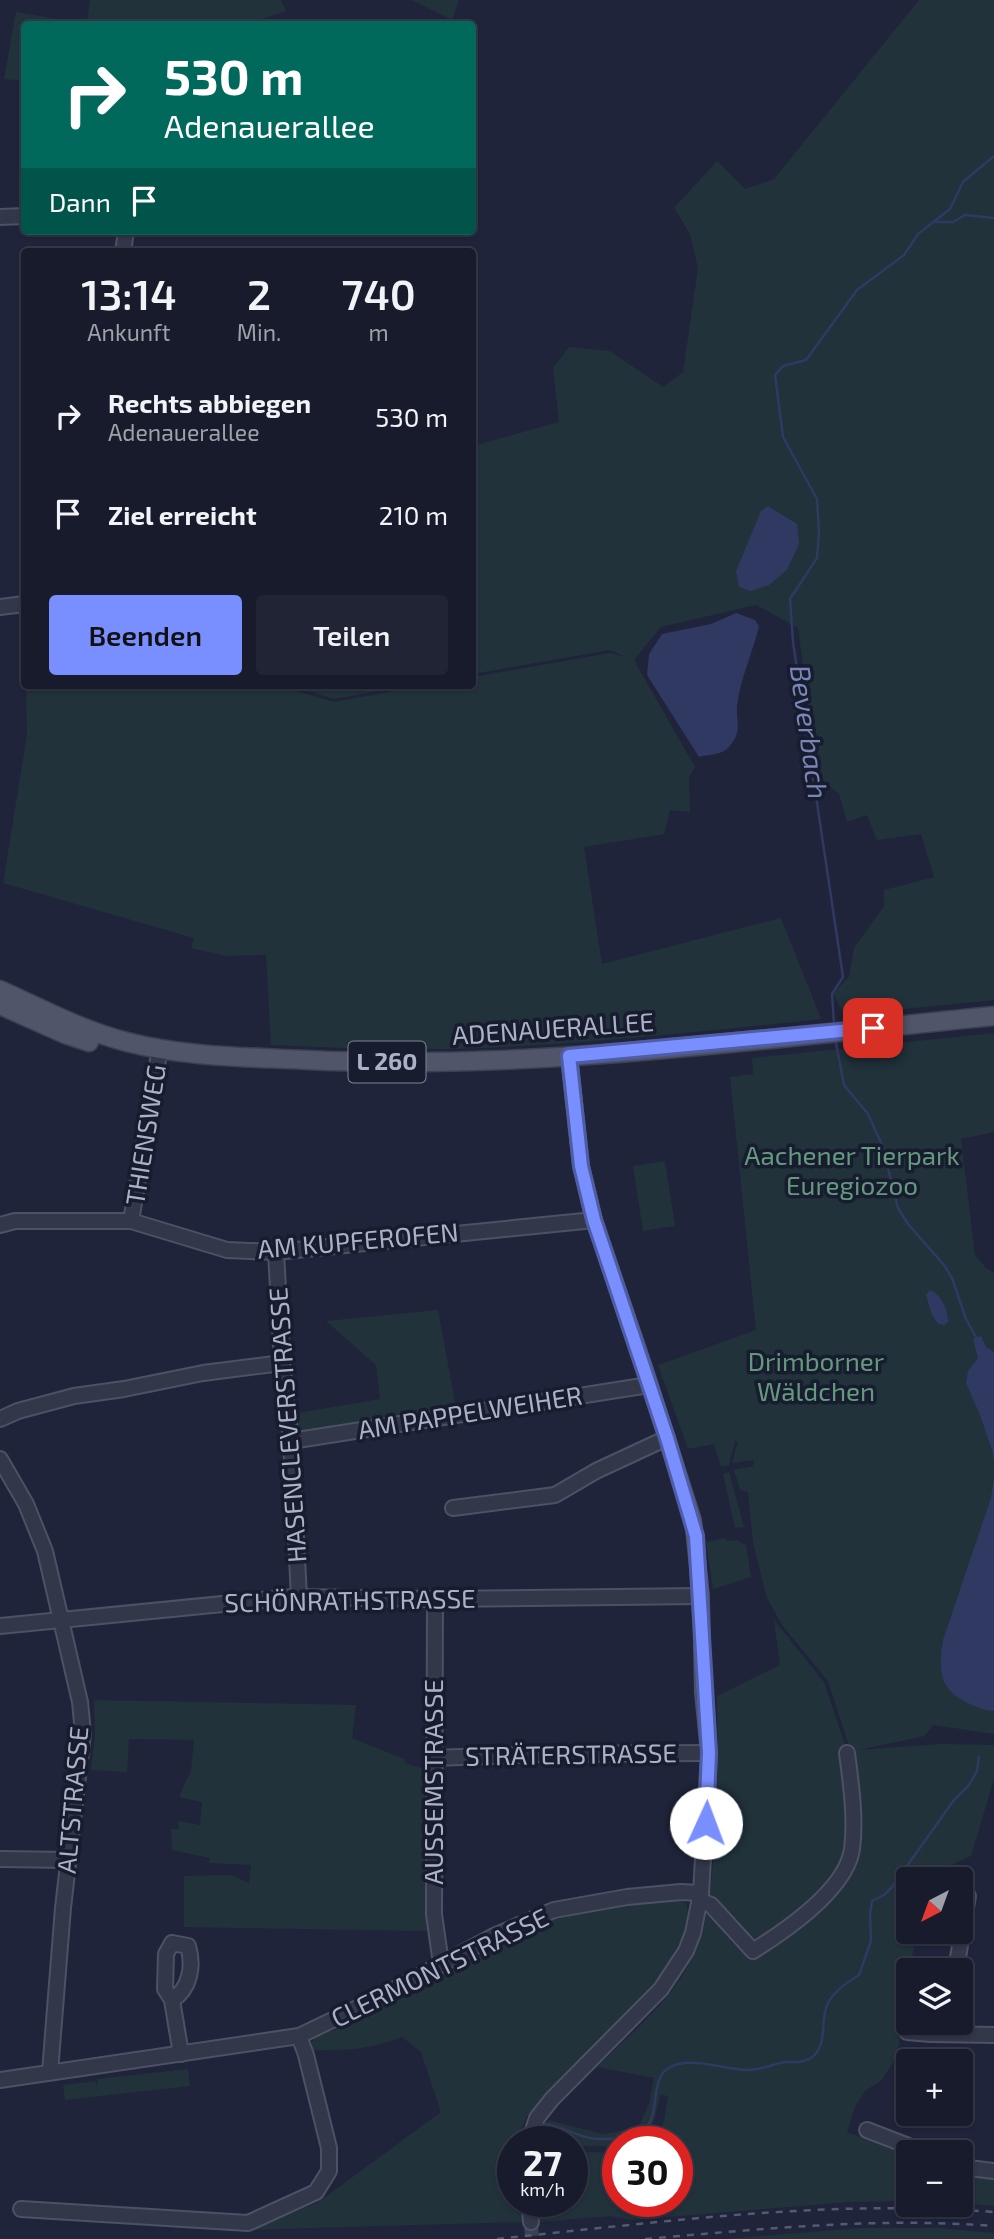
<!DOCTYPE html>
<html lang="de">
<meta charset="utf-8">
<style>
body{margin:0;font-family:"Exo 2",sans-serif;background:#202434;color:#f1f3f6;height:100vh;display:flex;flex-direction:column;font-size:26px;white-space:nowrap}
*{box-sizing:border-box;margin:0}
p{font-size:23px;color:#9ea1a9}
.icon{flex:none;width:38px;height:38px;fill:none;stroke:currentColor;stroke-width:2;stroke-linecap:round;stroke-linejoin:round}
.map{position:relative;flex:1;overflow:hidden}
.drawer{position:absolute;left:21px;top:248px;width:455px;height:441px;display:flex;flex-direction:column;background:#171b2c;border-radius:7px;box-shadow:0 2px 5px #0004,0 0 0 2px #363948}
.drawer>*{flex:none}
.top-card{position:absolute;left:21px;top:21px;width:455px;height:214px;border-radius:7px;box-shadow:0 2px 5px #0004,0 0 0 2px #363948;background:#00695c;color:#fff;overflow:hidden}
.needle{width:46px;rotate:221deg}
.tools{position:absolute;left:896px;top:1867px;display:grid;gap:14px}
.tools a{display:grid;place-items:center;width:77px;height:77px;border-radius:7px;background:#171b2c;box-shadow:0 2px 5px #0004,0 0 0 2px #363948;font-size:35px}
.speed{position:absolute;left:497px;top:2126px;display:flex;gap:14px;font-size:35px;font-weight:700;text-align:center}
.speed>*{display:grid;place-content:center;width:91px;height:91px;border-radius:50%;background:#171b2c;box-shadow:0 2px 5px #0004,0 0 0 2px #363948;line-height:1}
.speed small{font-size:18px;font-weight:400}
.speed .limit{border:10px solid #d22;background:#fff;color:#111}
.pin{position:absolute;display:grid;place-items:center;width:60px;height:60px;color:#fff;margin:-30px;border-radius:14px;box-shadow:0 4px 10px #0006}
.me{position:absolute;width:77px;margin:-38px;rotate:2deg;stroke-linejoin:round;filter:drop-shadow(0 0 5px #0008)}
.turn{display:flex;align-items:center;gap:24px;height:147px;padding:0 28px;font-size:32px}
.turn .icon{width:91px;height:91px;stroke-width:2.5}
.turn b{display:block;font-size:49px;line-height:60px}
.then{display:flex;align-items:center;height:66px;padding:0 28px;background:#0003;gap:14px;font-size:26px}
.eta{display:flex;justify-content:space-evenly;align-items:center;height:119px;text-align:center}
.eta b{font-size:42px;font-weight:600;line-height:49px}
.action{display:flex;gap:14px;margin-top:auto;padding:14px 28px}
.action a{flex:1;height:80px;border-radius:7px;background:#7a8fff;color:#111;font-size:28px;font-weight:600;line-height:80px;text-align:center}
.action a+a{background:#202434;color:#f1f3f6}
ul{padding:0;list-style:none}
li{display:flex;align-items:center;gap:21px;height:98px;padding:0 28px}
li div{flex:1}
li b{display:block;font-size:26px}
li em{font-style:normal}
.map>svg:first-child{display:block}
</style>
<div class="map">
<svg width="994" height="2239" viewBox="0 0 994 2239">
<rect width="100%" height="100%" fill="#1f243a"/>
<g fill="#21323b">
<path d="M90 0H281L286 11 247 24H24V81L4 79 16 12 87 24Z"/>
<path d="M412 0H459L452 20Z"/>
<path d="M919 0H994V1000L844 1015 833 993 849 977 854 948 884 906V890L934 877 921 834 877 840 867 815 847 822 839 794 818 776 798 628 756 605 661 627 634 660 695 767 689 777 690 812 670 810 664 834 584 847 602 964 781 918 821 1019C709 1031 596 1043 483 1048 412 1051 342 1048 271 1045L266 955 227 956 191 948 194 938 3 883 27 735 26 686H280L334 702 422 686H472L473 677 610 653 626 657 610 650 473 674V446L559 422 553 368 569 347 610 351 663 387 683 372 698 268 690 234 674 208 717 161 745 189 774 179Z"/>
<path d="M292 686H405L334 699Z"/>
<path d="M994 1033V1132L961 1139 975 1255 985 1267 994 1273V1734L933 1725 925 1736 858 1750 941 1744 994 1745V1779L971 1856 925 1877 924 1879 908 1880V1932H916L897 2056 882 2080 865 2091 855 2107 847 2132 908 2156V2201L849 2202 632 2220 610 2216 539 2222 537 2202H572V2156L590 2152 618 2153V2202H677V2142H654L664 2121 668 2096 660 2095C657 2108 654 2135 640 2141 635 2144 624 2142 618 2142L616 2146H572V2142H538L548 2120 603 2134 638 2128 649 2104 654 2078 597 2067C627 2037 665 2006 686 1969 708 1933 710 1891 714 1851 718 1799 718 1748 717 1696L780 1665 774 1620 824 1682 847 1751 856 1750 849 1746 828 1681 782 1625 767 1598 753 1542 748 1492 740 1490 734 1470 753 1466 754 1460 732 1463 738 1441H735L729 1465 721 1467 714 1444 688 1449 658 1365 756 1330 730 1077 753 1074 752 1058Z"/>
<path d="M665 1161 675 1226 643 1231 633 1166Z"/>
<path d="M438 1310 456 1408 297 1435 292 1414 380 1399 376 1365 326 1321Z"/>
<path d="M729 1472 744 1527 735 1528 723 1474Z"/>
<path d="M726 1538 727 1541 736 1540 746 1545 751 1577 713 1589 706 1542Z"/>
<path d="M94 1700 356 1705 352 1738 404 1759 405 1763 427 1770 429 1931 184 1927V1876L231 1875 249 1883 251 1865 209 1863 210 1858 172 1850 171 1829H179L178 1821 200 1825 202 1802 179 1797 191 1770 194 1740 129 1739 127 1772 91 1770 95 1734Z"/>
<path d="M676 1900 686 1903C695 1927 668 1963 654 1983L544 2097 527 2116 516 2142H513V2202H519L522 2222 249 2230 317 2203 441 2112 421 2052 402 2037C371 2049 346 2051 313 2050L310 2046 315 2038 353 2022 525 1930 552 1920 618 1904Z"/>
<path d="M188 2069 190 2086 65 2100 63 2085 96 2081 98 2091 97 2079Z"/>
<path d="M961 2175 994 2179V2206L961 2203Z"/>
<path d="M858 2228H941L994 2233V2239H725Z"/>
</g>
<g fill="#2f3961">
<path d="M768 506 797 524 799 544 787 570 769 585 751 591 739 587 736 571 761 511Z"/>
<path d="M736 613 755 620 759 626C753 652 740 679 737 706 736 723 743 731 729 747 721 756 708 754 699 757L647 675 649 654 662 634 711 624Z"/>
<path d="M930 1290C942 1295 948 1310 948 1322L944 1325 938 1324 932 1315 926 1295Z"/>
<path d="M981 1336 986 1347 994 1352V1463L992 1450 980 1415 966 1383 968 1371 978 1358 973 1339Z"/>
<path d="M994 1477V1711C986 1711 980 1708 972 1705 939 1691 938 1672 943 1640L991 1498Z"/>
</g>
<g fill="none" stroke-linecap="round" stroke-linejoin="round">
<g stroke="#2f3961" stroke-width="2.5">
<path d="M936 222H953L965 215 994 218"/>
<path d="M834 1024 832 994 843 977 793 642 790 599 817 558 819 532 817 499 783 437 775 375 783 366 806 360 857 290 904 255 918 234 950 209 963 182 994 156"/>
<path d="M835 1038 844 1085 868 1114 882 1145 898 1208 908 1224 944 1265 952 1278 966 1319 977 1339"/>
<path d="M546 2124C565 2127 582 2140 602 2139 613 2139 635 2138 644 2130 665 2111 642 2067 685 2063 706 2061 727 2070 749 2070 761 2070 773 2064 785 2062 794 2062 803 2063 811 2058 827 2047 821 2024 826 2008 831 1993 846 1983 859 1975L871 1941 870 1914 872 1901 884 1895 892 1887 954 1800 969 1785 977 1771 979 1757"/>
</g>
<path stroke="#3b4056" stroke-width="14" stroke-dasharray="14 7" stroke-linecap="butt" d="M531 2222 532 2239"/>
<defs>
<g id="minor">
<path d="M0 217 24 216"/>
<path d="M123 252 126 231"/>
<path d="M0 607 24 604"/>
<path d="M131 1221 160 1048"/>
<path d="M0 1225 15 1221H131L227 1250 276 1252 594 1220"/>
<path d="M276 1252 282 1363 291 1441 299 1597"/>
<path d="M0 1419 18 1411 74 1396 124 1389 203 1373 282 1363"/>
<path d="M291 1441 649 1385"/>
<path d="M0 1459 26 1504 45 1551 80 1702 83 1733 63 1908 50 2072"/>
<path d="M453 1508 555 1495 596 1471 667 1438"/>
<path d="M435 1599 434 1914 441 1964"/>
<path d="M0 1626 293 1597 435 1599 701 1596"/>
<path d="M433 1758 541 1754 709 1753"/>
<path d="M0 1859 69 1860"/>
<path d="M699 1900 711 1905 753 1951C785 1931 846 1890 852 1849 856 1818 851 1784 847 1753"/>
<path d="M956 1970 968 1896"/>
<path d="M172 2000C190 1989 194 1966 188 1946L172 1943 166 1954 165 1989 172 2000 181 2054"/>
<path d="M907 2032 931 2034 994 2035"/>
<path d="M0 2080 299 2036 380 1997 494 1936 554 1910 627 1897 681 1892 701 1893"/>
<path d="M867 2130 924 2152"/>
<path d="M529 2142 537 2118 552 2099 661 1989 686 1951 693 1933 701 1893 709 1753 703 1692 701 1596 693 1520 645 1370 594 1220 581 1166 569 1056"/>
<path d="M961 2167 994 2171"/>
<path d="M529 2202 531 2222"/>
<path d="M21 2209 248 2223 316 2192 329 2171V2148L306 2055 299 2036"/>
</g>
<g id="major">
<path d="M0 990C42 1009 83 1031 127 1042 185 1057 248 1057 307 1060 537 1071 766 1038 994 1016"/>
<path d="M0 1005 65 1034 89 1042"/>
</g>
</defs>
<use href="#minor" stroke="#4d5165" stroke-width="18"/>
<use href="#major" stroke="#3c4054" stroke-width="21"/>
<use href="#minor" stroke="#33374a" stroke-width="14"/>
<use href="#major" stroke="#50556a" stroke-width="18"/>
<g stroke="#545a72" stroke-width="2.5" stroke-dasharray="7 7" stroke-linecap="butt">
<path d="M497 2239C662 2222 828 2199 994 2212"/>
<path d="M645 2239C762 2229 877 2217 994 2226"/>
</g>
</g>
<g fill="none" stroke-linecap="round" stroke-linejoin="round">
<defs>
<path id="route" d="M706 1823 709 1753 696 1536 667 1438 594 1220 581 1166 569 1056 873 1028"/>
</defs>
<use href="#route" stroke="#4f5da6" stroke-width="18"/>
<use href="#route" stroke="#7a8fff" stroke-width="12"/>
</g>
<g text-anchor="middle" stroke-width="7" stroke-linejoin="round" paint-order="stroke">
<rect fill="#181c2f" stroke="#808499" stroke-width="2" x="348.5" y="1041.5" width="77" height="41" rx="5"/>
<g font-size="24" font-weight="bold" fill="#adb1c7">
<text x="387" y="1070">L 260</text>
</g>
<g font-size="26" fill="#adb1c7" stroke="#181c2f">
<text transform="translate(553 1029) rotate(-4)" y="9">ADENAUERALLEE</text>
<text transform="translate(146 1135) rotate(-81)" y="9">THIENSWEG</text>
<text transform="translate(358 1241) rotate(-5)" y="9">AM KUPFEROFEN</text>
<text transform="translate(470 1413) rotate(-9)" y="9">AM PAPPELWEIHER</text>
<text transform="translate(288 1425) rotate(-94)" y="9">HASENCLEVERSTRASSE</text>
<text transform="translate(350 1601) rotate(-1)" y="9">SCHÖNRATHSTRASSE</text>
<text transform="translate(571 1755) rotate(-1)" y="9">STRÄTERSTRASSE</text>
<text transform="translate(434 1782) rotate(-90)" y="9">AUSSEMSTRASSE</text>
<text transform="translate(73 1800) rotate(-85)" y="9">ALTSTRASSE</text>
<text transform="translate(440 1968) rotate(-26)" y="9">CLERMONTSTRASSE</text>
</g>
<g font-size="26" fill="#63997c" stroke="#181c2f">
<text x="852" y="1165">Aachener Tierpark<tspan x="852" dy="30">Euregiozoo</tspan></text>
<text x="816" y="1371">Drimborner<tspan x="816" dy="30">Wäldchen</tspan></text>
</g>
<g font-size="28" font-style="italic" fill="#7a86b6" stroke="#181c2f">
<text transform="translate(809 732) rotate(82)" y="10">Beverbach</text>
</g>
</g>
</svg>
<div class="tools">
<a><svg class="needle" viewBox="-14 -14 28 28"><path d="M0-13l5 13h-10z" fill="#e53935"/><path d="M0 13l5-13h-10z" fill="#9ea1a9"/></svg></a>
<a><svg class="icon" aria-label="layers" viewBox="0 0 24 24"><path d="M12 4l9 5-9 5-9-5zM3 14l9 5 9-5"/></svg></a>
<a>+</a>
<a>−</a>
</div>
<div class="speed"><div>27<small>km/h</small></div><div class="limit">30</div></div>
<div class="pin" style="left:873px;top:1028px;background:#d93025"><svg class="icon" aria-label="arrive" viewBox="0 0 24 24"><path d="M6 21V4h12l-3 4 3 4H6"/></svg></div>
<svg class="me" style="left:706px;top:1823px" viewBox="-20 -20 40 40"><circle r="19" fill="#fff"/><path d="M0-13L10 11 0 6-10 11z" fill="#7a8fff"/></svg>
<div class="top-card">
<div class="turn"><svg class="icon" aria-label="right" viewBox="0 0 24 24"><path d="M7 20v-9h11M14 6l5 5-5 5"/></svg><div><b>530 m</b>Adenauerallee</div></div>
<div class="then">Dann<svg class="icon" aria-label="arrive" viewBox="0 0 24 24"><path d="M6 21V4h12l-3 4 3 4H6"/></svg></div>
</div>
<section class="drawer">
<div class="eta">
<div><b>13:14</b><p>Ankunft</p></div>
<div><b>2</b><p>Min.</p></div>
<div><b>740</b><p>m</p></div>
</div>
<ul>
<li><svg class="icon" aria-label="right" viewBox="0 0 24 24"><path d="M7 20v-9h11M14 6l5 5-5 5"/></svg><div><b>Rechts abbiegen</b><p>Adenauerallee</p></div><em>530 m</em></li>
<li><svg class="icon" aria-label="arrive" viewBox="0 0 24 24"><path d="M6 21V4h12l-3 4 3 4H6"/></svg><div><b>Ziel erreicht</b></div><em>210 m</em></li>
</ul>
<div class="action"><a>Beenden</a><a>Teilen</a></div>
</section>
</div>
